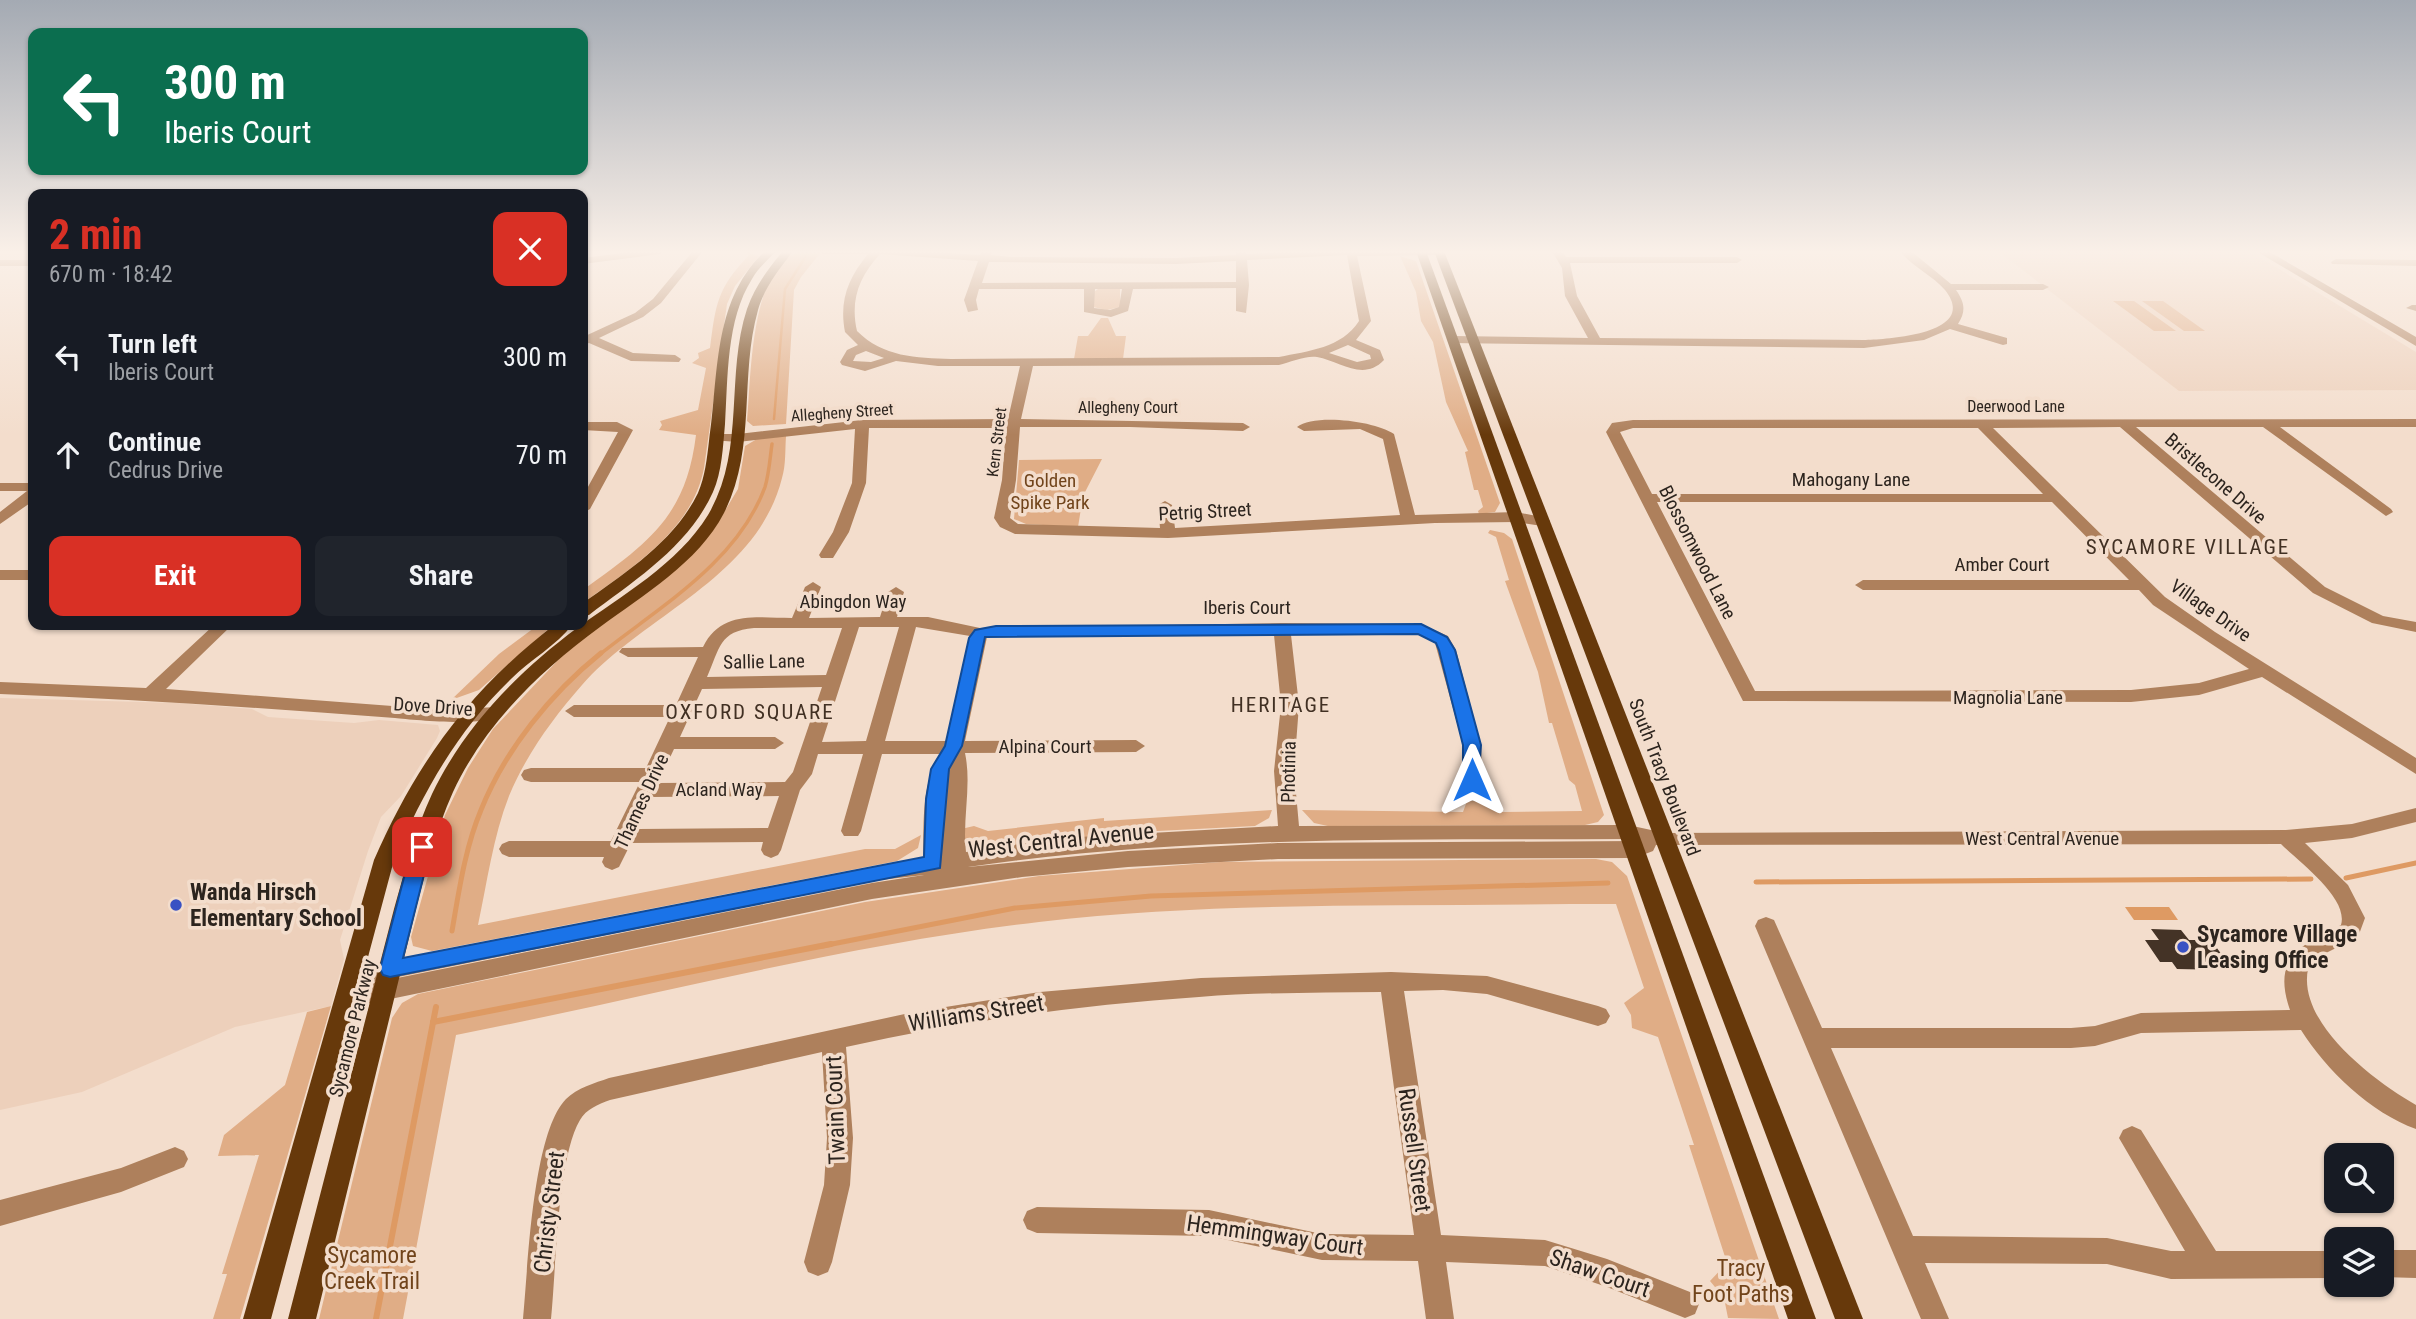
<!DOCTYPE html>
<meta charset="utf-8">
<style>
body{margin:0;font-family:"Roboto Condensed",sans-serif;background:#20242c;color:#f1f3f6;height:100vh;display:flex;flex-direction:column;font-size:26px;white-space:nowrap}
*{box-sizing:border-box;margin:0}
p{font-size:23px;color:#9ea1a6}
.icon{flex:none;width:38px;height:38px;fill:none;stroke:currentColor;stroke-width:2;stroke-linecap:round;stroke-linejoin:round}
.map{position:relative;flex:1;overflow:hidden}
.details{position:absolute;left:28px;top:189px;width:560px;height:441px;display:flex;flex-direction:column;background:#171b24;border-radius:14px;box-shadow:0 2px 5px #0004}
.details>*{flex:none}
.hud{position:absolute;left:28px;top:28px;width:560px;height:147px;border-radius:14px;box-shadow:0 2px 5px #0004;background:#0b6e4f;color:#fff;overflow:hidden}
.controls{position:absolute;left:2324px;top:1143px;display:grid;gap:14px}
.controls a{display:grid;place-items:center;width:70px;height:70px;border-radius:14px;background:#171b24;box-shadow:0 2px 5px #0004;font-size:35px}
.pin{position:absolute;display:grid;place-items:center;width:60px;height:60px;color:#fff;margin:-30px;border-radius:14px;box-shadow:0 4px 10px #0006}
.me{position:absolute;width:77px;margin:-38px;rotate:0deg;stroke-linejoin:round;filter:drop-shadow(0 0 5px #0008)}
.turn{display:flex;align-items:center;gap:24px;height:147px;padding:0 21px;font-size:32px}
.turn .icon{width:91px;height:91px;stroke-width:2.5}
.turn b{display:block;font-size:49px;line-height:60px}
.round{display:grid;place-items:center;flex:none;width:74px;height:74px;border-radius:14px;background:#20242c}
.head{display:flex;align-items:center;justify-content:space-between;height:119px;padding:0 21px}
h1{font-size:42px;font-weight:700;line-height:52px;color:#d93025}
.primary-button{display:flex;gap:14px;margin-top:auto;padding:14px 21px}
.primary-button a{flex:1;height:80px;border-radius:14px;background:#d93025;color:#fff;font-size:28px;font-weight:700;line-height:80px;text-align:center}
.primary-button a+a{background:#20242c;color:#f1f3f6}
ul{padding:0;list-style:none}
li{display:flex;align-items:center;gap:21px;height:98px;padding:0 21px}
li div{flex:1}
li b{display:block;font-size:26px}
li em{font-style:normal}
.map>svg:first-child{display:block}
</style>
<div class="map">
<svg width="2416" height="1319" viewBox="0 0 2416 1319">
<rect width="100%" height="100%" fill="#f3ddcc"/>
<g fill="#edd0bb">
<path d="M1998 251H2249L2416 352V390L2179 391Z"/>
<path d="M0 698 178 703 252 709 268 717 310 720 354 723 379 720 438 725 440 731 437 738 401 796 381 817 368 851 340 940 344 959 331 1006 235 1027 82 1092 0 1110Z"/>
</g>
<g fill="#e0ad86">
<path d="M744 251 759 256 735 286 727 304 704 468C692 531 631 568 583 603V590C648 543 686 517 696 435L659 430 662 425 660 421 698 410 706 368 692 363 699 358 698 353 710 348C716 303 717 289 749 255Z"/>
<path d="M800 252H821L801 277 794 290 786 424 753 426 747 421C751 381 750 262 800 252Z"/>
<path d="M1400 256 1416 261 1500 503 1495 512 1479 514 1478 511 1483 507 1478 490H1474L1465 452 1468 451 1446 402 1433 342 1421 321 1416 292Z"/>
<path d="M1120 288V307L1107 310 1093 307 1094 292 1098 289Z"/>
<path d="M2113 301H2134L2176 331H2154Z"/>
<path d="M2142 301H2163L2205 331H2184Z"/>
<path d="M1101 318H1108L1116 336H1126L1123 359H1074L1078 336H1088Z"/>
<path d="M786 436C785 450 786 465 782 478 757 578 643 615 582 685 553 718 526 755 509 796 493 837 487 883 478 925L865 849H895L921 835 918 848 897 861 432 951 413 946 411 937 445 815 468 768 493 729 561 657 714 529 738 489 745 446 757 439Z"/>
<path d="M1102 459 1083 496 1078 527 1026 524 1014 519 1019 460Z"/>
<path d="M1490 530 1504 533 1512 539 1604 815 1598 822 1585 825 1328 826 1314 823 1302 810 1463 812 1467 801H1489L1503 812 1582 811 1575 785 1569 780 1552 723H1549L1538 672 1505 581 1509 580 1496 537 1488 533Z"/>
<path d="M538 625H553L479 690 451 700 499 654Z"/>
<path d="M1272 810 1269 818 1255 826 1138 832 988 848 966 842 961 829 974 826 988 831 1104 818V821Z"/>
<path d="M1596 859 1612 862 1627 876 1779 1319 1728 1318 1724 1298 1710 1281 1727 1263 1689 1145H1694L1658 1037 1632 1028 1631 1015 1624 1003 1644 988 1616 904H1570C1392 907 1216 901 1039 922 842 945 650 997 456 1035L403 1319H319L392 1018 402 1003 418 994 865 902 1039 876 1221 862Z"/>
<path d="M331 1006 240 1319H213L227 1274H222L259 1155 218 1156 224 1135 285 1085 307 1012Z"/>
</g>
<path fill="#de9a63" d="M2125 907H2169L2178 920H2134Z"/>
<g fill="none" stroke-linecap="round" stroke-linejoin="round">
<path stroke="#de9a63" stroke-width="2.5" d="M774 419 785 289 806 256"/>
<path stroke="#de9a63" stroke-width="3.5" d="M599 655C659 607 737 563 765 487 769 474 770 458 772 444"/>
<g stroke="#de9a63" stroke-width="5">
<path d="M2346 878 2416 863"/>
<path d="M1756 882 2311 879"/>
<path d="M452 931C459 891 465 848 481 810 505 750 551 693 601 653"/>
<path d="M822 946 1015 908 1151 896 1608 883"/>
</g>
<g stroke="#de9a63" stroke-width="6">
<path d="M433 1022 831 944"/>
<path d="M376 1319 436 1007"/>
</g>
</g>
<path fill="#443326" d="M2151 929 2181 930 2189 940H2211L2222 955H2214L2225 970 2177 969 2172 962H2160L2145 940H2159Z"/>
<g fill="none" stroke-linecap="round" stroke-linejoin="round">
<g fill="#ae805c" fill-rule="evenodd">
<path d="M639 251H665L660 254 583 264V258Z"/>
<path d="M693 251H703L661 303 643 317 599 338 633 353 675 355 681 359 679 362 631 361 589 343 583 345V337L635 313 653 299Z"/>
<path d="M818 251H919L980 255 982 251H992L991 255 1011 257 1176 258 1236 255V251H1246V254L1312 251H1443L1439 255 1357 256 1371 321 1356 340 1380 350 1384 360C1363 382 1340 361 1317 357 1307 355 1290 362 1279 365L1033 366 1021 419 1243 423 1250 427 1243 431 1130 427H1020L1016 480 1010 518 1018 524 1160 528 1158 505 1165 501 1172 505 1175 528 1400 515 1383 439 1360 429 1304 431 1297 427C1314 413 1376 421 1394 434L1415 515 1516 512 1547 518 1550 521 1542 526 1516 522 1435 523 1168 538 1015 534 1000 527 994 518 1002 480 1006 428H869L866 483 849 532 833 558H821L819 555 833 532 852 483 855 429 738 442 711 440V434H738L862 420 1008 419 1020 366H938L896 361 865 371 842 365 840 362 847 350 858 345 845 332C839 301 848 278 868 254H823ZM880 254 978 261 964 300 968 312 978 310 976 300 979 289H1084V312L1111 317 1128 311 1133 289 1236 288V311L1246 313 1249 285 1247 260 1347 255 1359 321C1342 348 1308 351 1279 357L951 359C916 358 883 357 857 331 850 300 859 277 880 254ZM1236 261V282L982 283 989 262 1176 264ZM1095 289H1122L1119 307 1110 310 1094 308ZM1348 345 1370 355 1371 359 1357 362 1329 353ZM866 351 884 358 871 362 853 361 856 355Z"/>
<path d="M1552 251H1562L1566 257H1737L1742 260 1737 263H1570L1577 296 1600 338 1864 340C1888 339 1980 334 1945 290 1932 275 1911 266 1900 251H1911L1951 284H2043L2049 287 2043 290H1956C1965 303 1966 311 1958 324L2007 338V344L2003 345 1950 329 1924 340 1864 348 1449 343V337L1453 336 1588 338 1565 296 1562 268Z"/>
<path d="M2256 251H2268L2416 337V346Z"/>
<path d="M2336 259 2416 260V266L2332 264 2331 262Z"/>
<rect x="0" y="260" width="33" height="6"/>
<path d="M2412 305H2416V311L2406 308Z"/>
<path d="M2416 419V427H2280L2391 509 2393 512 2386 516 2263 427H2136L2325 587 2383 616 2416 622V632L2372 623 2313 593 2120 427 1993 428 2165 597 2215 632 2416 758V774L2262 677 2199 695 2131 702 1743 701 1606 432 1612 423 1633 420ZM1633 428H1978L2043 494H1652L1620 432ZM1657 502H2052L2129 580H1863L1855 585 1863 590H2139L2153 605 2249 669 2199 683 2131 690 1755 691Z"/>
<path d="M583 422H617L633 430 590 509 583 513V496L618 432 583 430Z"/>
<path d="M0 483H33V501L0 524V512L27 491H0Z"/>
<rect x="0" y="570" width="33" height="10"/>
<path d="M813 582 821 587 809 618 880 617 888 592 896 587 904 592 897 617H928L980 628 1282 623 1421 624 1448 636 1456 650 1481 745 1482 781 1479 786H1465L1462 781 1463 745 1435 643 1418 634 1291 635 1299 705 1294 771 1299 826 1628 825 1665 833 2286 830 2352 824 2416 808V822L2352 838 2305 843 2348 885 2365 918 2358 937 2326 953 2308 969C2297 1023 2374 1081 2416 1105V1129C2371 1113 2326 1070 2301 1030L2141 1033 2095 1046 2071 1048H1831L1913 1236 2107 1238 2171 1251H2185L2119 1138 2123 1130 2132 1126 2141 1130 2216 1251H2336V1278L2171 1279 2107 1264 1925 1263 1949 1319H1921L1755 926 1758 920 1766 917 1774 920 1822 1028H2071L2095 1026 2141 1013 2290 1010C2272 958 2299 946 2341 925 2349 898 2299 862 2281 844L1656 845 1653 851 1635 858 1278 859 1128 867 1022 877 872 899 347 1008 339 1005 335 998 339 991 347 988 872 883 924 875 880 880 353 986 345 984 342 977 345 970 353 968 923 858C924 822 921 785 940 754H882L861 831 858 836H844L841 831 863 754H818L812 774 800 790 781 850 778 855 771 858 764 855 761 850 763 842 631 843 619 867 612 870 605 867 602 862 604 857H509L502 854 499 849 502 844 509 841H611L640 782H531L524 780 521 775 524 770 531 768H646L670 717H574L565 711 574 705H676L698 657H628L619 652 622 648 703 647C721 610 757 618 792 618L805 587ZM859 627H899L866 741 822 742ZM916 627 970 636 946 741H885ZM754 628H842L826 675 707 677C720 648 719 631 754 628ZM1274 635 1281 705 1274 771 1278 826 1061 838 966 852C962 819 972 786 965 753L1136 752 1145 746 1136 740 965 741 987 637ZM822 687 793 772 785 782 658 783 674 749H775L784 743 775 737H680L702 689ZM779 796 768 828 638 829 652 797ZM1628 839 1637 841 1278 843 1128 851 968 867C1187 835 1408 840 1628 839Z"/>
<path d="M214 625H232L166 689 445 710 495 707 504 713C493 728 414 720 395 718 263 708 132 699 0 694V682L146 688Z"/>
<path d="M1391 972 1487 976 1598 1006 1606 1009 1610 1016 1606 1023 1598 1026 1487 994 1443 990 1404 991 1441 1235 1545 1240 1607 1259 1695 1294 1699 1304 1695 1314 1685 1318 1607 1287 1545 1266 1446 1262 1454 1319H1426L1418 1261 1322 1260 1209 1236 1037 1233 1027 1229 1023 1220 1027 1211 1037 1207 1209 1210 1322 1234 1414 1235 1381 992C1321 993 1260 992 1199 997 1080 1005 962 1021 846 1047L853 1138 850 1185 832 1262 828 1272 818 1276 808 1272 804 1262 824 1185 827 1138 822 1052 610 1100C599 1104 586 1109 580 1120 557 1158 556 1272 551 1319H523C528 1269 532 1134 566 1099 577 1088 595 1083 609 1078L914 1012 1040 992 1201 978Z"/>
<path d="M175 1147 184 1151 188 1159 184 1167 121 1192 0 1226V1200L121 1168Z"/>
<path d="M2382 1250H2416V1278L2382 1277Z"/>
</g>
<g fill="#67390b" fill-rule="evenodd">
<path d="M765 251H776C768 260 758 268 752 279 726 320 728 378 725 424 723 446 722 472 713 492 688 547 635 580 589 615L583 616V603C625 573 674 542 698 493 705 477 707 458 709 441 719 374 712 301 765 251Z"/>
<path d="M783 251H793C779 270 765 286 758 310 739 377 757 448 724 513 698 563 643 595 600 627 540 671 484 725 453 792 436 830 426 870 416 909L316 1319H288L394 909C405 870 415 830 432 794 464 727 518 672 577 628 621 596 678 564 708 515 746 451 725 376 747 309 755 286 768 269 783 251Z"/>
<path d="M1416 251H1426L1816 1319H1788Z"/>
<path d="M1434 251H1444L1863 1319H1835Z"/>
<path d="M554 625H572C557 645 530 660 511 679 458 730 423 792 394 860L271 1319H243L374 860C417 762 469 691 554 625Z"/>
</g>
</g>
<linearGradient id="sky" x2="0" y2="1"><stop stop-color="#a4aab3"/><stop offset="0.58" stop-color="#faf0e8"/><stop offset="1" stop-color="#faf0e8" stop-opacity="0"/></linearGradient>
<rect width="2416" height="435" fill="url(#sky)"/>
<path fill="#1a73e8" stroke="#114b97" stroke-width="2" d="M1421 624 1447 637 1455 650 1481 745 1478 785 1472 787 1463 780V745L1439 650 1436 643 1418 634 985 637 962 746 949 769 940 868 390 977 383 975 380 969 412 847 422 840 431 847 403 958 924 857 926 799 931 769 945 746 969 638 975 630 996 626Z"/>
<g fill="#3951c3" stroke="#f3ddcc" stroke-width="2.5">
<circle cx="176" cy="905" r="7"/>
<circle cx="2183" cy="947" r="7"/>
</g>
<g text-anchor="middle" stroke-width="7" stroke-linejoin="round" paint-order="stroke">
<g font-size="16" fill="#2c241e" stroke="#f3ddcc">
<text x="2016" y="412">Deerwood Lane</text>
<text x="1128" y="413">Allegheny Court</text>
<text transform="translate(842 412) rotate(-4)" y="6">Allegheny Street</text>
<text transform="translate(996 442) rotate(-83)" y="6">Kern Street</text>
</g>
<g font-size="19" fill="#2c241e" stroke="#f3ddcc">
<text transform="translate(2216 478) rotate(41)" y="7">Bristlecone Drive</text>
<text x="1851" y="486">Mahogany Lane</text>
<text transform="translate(1205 511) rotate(-3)" y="7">Petrig Street</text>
<text transform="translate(1698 552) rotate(63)" y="7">Blossomwood Lane</text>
<text x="2002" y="571">Amber Court</text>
<text x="853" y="608">Abingdon Way</text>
<text x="1247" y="614">Iberis Court</text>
<text transform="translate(2211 610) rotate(35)" y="7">Village Drive</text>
<text transform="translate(764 661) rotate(-1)" y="7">Sallie Lane</text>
<text x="2008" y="704">Magnolia Lane</text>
<text transform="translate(433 706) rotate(4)" y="7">Dove Drive</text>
<text x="1045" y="753">Alpina Court</text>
<text transform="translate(1288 772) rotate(-89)" y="7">Photinia</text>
<text transform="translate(1665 777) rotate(69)" y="7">South Tracy Boulevard</text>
<text x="719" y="796">Acland Way</text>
<text transform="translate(641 801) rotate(-65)" y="7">Thames Drive</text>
<text x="2042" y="845">West Central Avenue</text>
<text transform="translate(352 1028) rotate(-76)" y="7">Sycamore Parkway</text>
</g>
<g font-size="19" fill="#71441b" stroke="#f3ddcc">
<text x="1050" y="487">Golden<tspan x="1050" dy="22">Spike Park</tspan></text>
</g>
<g font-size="21" letter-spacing="2" fill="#413023" stroke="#f3ddcc">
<text x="2188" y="554">SYCAMORE VILLAGE</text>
<text x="1281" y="712">HERITAGE</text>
<text x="750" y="719">OXFORD SQUARE</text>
</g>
<g font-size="23" fill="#2c241e" stroke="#f3ddcc">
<text transform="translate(1061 840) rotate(-6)" y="8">West Central Avenue</text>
<text transform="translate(976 1013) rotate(-9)" y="8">Williams Street</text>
<text transform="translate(835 1110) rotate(-92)" y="8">Twain Court</text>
<text transform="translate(1415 1150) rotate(82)" y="8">Russell Street</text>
<text transform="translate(549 1212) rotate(-83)" y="8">Christy Street</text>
<text transform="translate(1275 1235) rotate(8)" y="8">Hemmingway Court</text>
<text transform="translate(1600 1273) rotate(19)" y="8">Shaw Court</text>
</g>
<g font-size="23" font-weight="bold" fill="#2c241e" stroke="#f3ddcc" text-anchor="start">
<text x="190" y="900">Wanda Hirsch<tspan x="190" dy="26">Elementary School</tspan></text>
<text x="2197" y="942">Sycamore Village<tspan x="2197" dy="26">Leasing Office</tspan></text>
</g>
<g font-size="23" fill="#71441b" stroke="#f3ddcc">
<text x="372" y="1263">Sycamore<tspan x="372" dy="26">Creek Trail</tspan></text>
<text x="1741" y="1276">Tracy<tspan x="1741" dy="26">Foot Paths</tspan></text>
</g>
</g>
</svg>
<div class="controls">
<a><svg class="icon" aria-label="search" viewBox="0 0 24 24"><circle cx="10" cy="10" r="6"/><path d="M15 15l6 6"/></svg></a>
<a><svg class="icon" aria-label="layers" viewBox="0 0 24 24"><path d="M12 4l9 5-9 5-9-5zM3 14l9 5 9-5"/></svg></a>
</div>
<div class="pin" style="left:422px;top:847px;background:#d93025"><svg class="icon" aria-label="arrive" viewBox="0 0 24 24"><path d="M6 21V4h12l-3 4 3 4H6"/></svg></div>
<svg class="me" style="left:1472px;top:780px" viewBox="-20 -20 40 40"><path d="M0-17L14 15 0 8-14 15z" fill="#1a73e8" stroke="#fff" stroke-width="4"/></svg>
<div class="hud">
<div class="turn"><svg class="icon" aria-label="left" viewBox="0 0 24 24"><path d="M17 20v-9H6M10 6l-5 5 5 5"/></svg><div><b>300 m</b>Iberis Court</div></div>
</div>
<section class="details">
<div class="head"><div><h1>2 min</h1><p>670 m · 18:42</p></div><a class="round" style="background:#d93025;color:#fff"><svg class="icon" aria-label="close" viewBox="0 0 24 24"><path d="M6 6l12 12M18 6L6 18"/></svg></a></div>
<ul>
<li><svg class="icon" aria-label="left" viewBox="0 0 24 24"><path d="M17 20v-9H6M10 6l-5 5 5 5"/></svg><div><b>Turn left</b><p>Iberis Court</p></div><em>300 m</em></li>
<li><svg class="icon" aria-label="ahead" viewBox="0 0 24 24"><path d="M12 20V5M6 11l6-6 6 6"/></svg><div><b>Continue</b><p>Cedrus Drive</p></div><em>70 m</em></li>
</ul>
<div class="primary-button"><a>Exit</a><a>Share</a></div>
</section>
</div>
